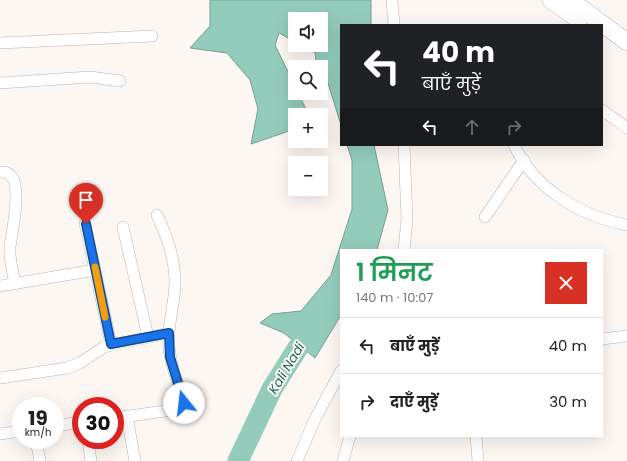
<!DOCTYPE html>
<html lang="hi">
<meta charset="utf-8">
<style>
body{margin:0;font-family:Poppins,"Noto Sans Devanagari",sans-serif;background:#f2f2f2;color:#222;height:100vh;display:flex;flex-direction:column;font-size:15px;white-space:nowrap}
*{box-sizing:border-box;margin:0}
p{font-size:13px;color:#767676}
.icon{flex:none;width:22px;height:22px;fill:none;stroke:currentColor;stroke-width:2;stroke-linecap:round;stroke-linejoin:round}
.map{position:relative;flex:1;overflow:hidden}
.details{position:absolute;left:340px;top:249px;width:263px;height:188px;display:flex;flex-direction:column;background:#fff;border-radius:0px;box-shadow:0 4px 16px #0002}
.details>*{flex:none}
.guide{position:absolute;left:340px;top:24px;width:263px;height:122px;border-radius:0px;box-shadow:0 4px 16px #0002;background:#202124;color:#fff;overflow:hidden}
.tools{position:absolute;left:288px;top:12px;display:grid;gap:8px}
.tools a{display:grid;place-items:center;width:40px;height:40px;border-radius:0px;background:#fff;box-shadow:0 4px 16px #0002;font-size:20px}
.speed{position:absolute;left:12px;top:397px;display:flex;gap:8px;font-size:20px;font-weight:700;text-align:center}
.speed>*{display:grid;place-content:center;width:52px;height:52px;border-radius:50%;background:#fff;box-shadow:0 4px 16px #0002;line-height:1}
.speed small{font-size:10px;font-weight:400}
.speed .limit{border:6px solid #d22;background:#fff;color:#111}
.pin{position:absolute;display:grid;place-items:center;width:34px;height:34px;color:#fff;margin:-41px -17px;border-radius:50% 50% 50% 0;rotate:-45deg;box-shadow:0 0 4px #0007}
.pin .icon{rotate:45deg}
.me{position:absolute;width:44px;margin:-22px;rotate:344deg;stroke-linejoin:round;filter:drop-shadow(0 0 3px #0008)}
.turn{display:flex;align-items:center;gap:14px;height:84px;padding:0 16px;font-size:18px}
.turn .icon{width:52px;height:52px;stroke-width:2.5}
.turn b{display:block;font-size:28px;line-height:34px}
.lanes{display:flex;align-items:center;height:38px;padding:0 16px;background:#0003;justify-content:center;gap:20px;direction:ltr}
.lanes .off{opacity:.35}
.round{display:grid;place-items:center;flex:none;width:42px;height:42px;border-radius:0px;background:#f2f2f2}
.headline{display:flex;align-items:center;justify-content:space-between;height:68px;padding:0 16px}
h1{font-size:24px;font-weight:600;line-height:30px;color:#1e9e55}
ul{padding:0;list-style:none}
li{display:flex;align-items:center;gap:12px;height:56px;padding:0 16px;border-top:1px solid #e0e0e0}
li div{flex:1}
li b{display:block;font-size:15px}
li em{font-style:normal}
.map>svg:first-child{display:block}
</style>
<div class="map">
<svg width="627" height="461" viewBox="0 0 627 461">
<rect width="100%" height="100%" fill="#fdf7f4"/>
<g fill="#94ccbc" stroke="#779e92">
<path d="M210 0H371V25H341V125L328 83 321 75V67H317L315 53 301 45H321V19H295V42L279 33 275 45 295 86V93H298L309 115H295V129L251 144 258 109 250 80 227 53 190 48 210 26Z"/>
<path d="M347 145H374L388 210 377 250H341V315L315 358 284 333 260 323 272 314 301 311 331 275 352 209V160Z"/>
</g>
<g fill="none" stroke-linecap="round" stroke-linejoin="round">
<path stroke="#94ccbc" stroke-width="21" d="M238 461 272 389 341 279"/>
<defs>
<g id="minor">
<path d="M392 0 394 25"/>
<path d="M0 43 152 36"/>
<path d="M0 83 90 77 120 81"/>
<path d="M602 110 627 128"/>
<path d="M404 145 407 219 404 250"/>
<path d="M514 145C535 189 580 216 627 225"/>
<path d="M0 172C5 172 8 172 11 176 22 187 12 231 10 247 9 259 13 272 15 284"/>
<path d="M485 217 524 160"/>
<path d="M85 224 111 344"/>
<path d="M123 227 148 337"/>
<path d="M0 286 95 270"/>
<path d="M602 339 627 336"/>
<path d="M0 378 67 368 80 363 104 347 169 333"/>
<path d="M127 416 135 461"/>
<path d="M115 418 172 410 182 407 184 403C179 384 170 366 169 346 167 325 175 304 175 282 175 258 167 236 157 215"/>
<path d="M55 426 81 422"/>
<path d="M0 434 21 431"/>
<path d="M476 436 478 461"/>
<path d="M36 440 40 461"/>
<path d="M88 440 91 461"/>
<path d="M297 461 315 419 341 371"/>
<path d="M343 461 350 436"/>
</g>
<g id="primary">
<path d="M551 0 579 20"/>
<path d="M570 0 627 42"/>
</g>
</defs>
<use href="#minor" stroke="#b9b4b1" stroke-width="12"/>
<use href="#primary" stroke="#b9b4b1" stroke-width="18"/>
<use href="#minor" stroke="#fff" stroke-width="11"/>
<use href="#primary" stroke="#fff" stroke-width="17"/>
</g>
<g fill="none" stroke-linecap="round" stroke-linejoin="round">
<defs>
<path id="route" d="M86 224 111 344 169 333 170 357 184 403"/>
</defs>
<use href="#route" stroke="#114b97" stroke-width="10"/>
<use href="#route" stroke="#1a73e8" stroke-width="7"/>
<path stroke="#f59e0b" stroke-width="7" d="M95 267 105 317"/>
</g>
<g text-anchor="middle" stroke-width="4" stroke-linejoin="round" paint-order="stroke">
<g font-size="13" font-style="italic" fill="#1d6454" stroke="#fdf7f4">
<text transform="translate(286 368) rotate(-59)" y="5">Kali Nadi</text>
</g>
</g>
</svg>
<div class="tools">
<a><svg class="icon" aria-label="sound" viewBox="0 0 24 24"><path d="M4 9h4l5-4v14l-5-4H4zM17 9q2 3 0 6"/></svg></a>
<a><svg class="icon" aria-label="search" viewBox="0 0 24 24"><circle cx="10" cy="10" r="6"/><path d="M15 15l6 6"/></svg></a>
<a>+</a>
<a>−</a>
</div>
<div class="speed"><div>19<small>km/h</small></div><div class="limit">30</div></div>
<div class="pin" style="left:86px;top:224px;background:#d93025"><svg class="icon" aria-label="arrive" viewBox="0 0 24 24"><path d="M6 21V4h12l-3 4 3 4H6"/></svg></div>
<svg class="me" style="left:184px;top:403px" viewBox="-20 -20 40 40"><circle r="19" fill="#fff"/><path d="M0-13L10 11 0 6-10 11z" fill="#1a73e8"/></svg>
<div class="guide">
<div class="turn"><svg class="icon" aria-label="left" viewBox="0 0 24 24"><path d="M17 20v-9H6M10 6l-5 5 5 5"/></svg><div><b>40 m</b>बाएँ मुड़ें</div></div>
<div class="lanes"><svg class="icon" aria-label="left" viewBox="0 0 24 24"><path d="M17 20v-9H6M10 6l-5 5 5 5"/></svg><svg class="icon off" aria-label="ahead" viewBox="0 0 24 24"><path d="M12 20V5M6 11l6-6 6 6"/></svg><svg class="icon off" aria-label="right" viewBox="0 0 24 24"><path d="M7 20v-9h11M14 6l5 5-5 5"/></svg></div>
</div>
<section class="details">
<div class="headline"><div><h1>1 मिनट</h1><p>140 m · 10:07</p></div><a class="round" style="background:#d93025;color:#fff"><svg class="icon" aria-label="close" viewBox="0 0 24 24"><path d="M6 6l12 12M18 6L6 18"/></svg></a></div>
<ul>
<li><svg class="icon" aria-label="left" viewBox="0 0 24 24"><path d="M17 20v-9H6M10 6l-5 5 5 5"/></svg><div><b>बाएँ मुड़ें</b></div><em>40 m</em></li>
<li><svg class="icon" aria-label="right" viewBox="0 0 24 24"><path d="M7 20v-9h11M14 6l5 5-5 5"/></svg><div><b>दाएँ मुड़ें</b></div><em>30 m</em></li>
</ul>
</section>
</div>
